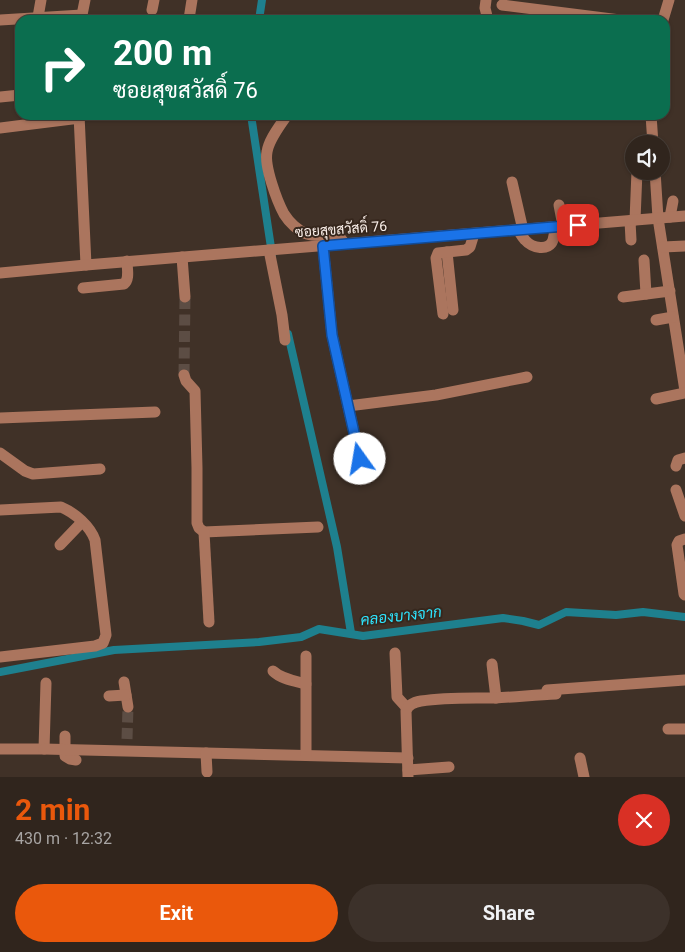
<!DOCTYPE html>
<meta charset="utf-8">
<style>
body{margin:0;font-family:Roboto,Sarabun,sans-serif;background:#3c312a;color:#f1f3f6;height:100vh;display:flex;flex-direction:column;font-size:19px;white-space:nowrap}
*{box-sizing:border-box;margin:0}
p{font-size:16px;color:#a8a5a4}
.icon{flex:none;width:28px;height:28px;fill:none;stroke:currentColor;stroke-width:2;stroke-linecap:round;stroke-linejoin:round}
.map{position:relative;height:777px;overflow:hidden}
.details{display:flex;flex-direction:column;background:#30251d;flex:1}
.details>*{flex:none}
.banner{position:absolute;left:15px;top:15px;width:655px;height:105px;border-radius:15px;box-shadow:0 1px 4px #0004,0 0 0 1px #4b423b;background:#0b6e4f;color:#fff;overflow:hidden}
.tools{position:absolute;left:625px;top:135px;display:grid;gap:10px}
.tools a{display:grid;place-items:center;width:45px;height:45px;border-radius:50%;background:#30251d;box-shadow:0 1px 4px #0004,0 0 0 1px #4b423b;font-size:25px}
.pin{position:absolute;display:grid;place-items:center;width:42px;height:42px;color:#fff;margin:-21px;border-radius:10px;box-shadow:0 2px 8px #0006}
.me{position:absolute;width:55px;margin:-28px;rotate:347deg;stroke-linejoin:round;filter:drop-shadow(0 0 4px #0008)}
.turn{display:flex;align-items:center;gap:18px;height:105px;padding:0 15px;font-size:22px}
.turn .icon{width:65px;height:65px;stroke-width:2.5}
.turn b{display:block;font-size:35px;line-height:42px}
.round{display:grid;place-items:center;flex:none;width:52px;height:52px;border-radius:26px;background:#3c312a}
.headline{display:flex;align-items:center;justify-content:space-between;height:85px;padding:0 15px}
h1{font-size:30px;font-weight:700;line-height:38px;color:#ea580c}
.cta{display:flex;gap:10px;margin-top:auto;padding:10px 15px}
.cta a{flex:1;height:58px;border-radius:30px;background:#ea580c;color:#fff;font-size:20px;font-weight:700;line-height:58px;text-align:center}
.cta a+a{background:#3c312a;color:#f1f3f6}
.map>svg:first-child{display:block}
</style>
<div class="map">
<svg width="685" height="777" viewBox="0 0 685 777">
<rect width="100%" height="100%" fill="#403127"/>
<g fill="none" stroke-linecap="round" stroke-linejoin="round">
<g stroke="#1e808e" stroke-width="8">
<path d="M259 20 262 0"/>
<path d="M251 115 272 254"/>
<path d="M288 334 337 547 351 633"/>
<path d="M0 672 114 650 259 642 301 637 319 629 363 636 503 618 523 621 539 625 566 612 616 615 643 612 685 617"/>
</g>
<g stroke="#5c4d44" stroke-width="11" stroke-dasharray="11 5.5" stroke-linecap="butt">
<path d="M184 375 185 297"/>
<path d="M127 739 128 707"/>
</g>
<g stroke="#ab755e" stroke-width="11">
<path d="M486 0 485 8 488 20"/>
<path d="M502 5 620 20"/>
<path d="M152 10 154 0"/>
<path d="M38 17 41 0"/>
<path d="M189 19 192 0"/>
<path d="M0 20 82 15"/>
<path d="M81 20 85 0"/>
<path d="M663 20 669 0"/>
<path d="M0 97 20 95"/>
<path d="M79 115 86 265"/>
<path d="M287 115C280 126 269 139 267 152 264 166 277 201 284 214 289 222 298 231 307 234 317 237 328 234 338 235L345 244"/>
<path d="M651 115 653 144"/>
<path d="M0 128 80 118"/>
<path d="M655 171 658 218 685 391"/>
<path d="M512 182 523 230"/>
<path d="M559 205 563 226"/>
<path d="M670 217 673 201"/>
<path d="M635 220 637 171"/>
<path d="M630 221 631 240"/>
<path d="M518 230C520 233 522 237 525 240 532 248 549 252 553 240 554 236 555 231 555 227"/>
<path d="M323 246 332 335 360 459"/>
<path d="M663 247 685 246"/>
<path d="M269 250 282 315 285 340"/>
<path d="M447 252 453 310"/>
<path d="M182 257 185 297"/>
<path d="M644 260 646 294"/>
<path d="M0 273 86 265 685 216"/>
<path d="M83 288 124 284C130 279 127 269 127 261"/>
<path d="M623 297 670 291"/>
<path d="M443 314 436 258 438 253 466 250 470 247 474 234"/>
<path d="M656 320 673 317"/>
<path d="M184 375 186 381 195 391 197 468V523L199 528 204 532 318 527"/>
<path d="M656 399 685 393"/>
<path d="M348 406 436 395 527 377"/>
<path d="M0 418 155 412"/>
<path d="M0 453 25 471 33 474 100 469"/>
<path d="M676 466 678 460 685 458"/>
<path d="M676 490 685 516"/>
<path d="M0 510 61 507C75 513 90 526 95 540L106 635 103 643 95 646 0 657"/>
<path d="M204 532 209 622"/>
<path d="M685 539 679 541 677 545 684 594 685 595"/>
<path d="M60 545 82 522"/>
<path d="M395 653 397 697 407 708"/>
<path d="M492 664 496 698"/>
<path d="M273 671C281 679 295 681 306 684"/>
<path d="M124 682 128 707"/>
<path d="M547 690 685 680"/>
<path d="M109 696 126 695"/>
<path d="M668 729H685"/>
<path d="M65 736V756L70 759 76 760"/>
<path d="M0 749H44L46 683"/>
<path d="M44 749 408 758"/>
<path d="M206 753 207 772"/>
<path d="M306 755V656"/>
<path d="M580 758 584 777"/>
<path d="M408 770 449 767"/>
<path d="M408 777 406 711C408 705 415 702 421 701 446 697 470 698 495 698 515 697 536 695 556 694"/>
</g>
</g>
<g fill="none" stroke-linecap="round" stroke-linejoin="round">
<defs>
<path id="route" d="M360 459 332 335 323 246 578 225"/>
</defs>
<use href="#route" stroke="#114b97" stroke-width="12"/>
<use href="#route" stroke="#1a73e8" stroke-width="9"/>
</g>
<g text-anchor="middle" stroke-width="4" stroke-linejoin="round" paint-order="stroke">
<g font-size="14" fill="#f9eee8" stroke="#36271d">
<text transform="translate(341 229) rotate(-4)" y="5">ซอยสุขสวัสดิ์ 76</text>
</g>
<g font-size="15" font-style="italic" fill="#2ee5ff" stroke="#36271d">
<text transform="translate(401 616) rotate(-6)" y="5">คลองบางจาก</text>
</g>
</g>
</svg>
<div class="tools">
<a><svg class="icon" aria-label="sound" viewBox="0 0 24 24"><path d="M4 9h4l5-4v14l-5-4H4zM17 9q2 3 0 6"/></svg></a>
</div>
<div class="pin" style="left:578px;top:225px;background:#d93025"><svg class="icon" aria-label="arrive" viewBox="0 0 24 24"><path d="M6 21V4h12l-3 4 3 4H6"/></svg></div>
<svg class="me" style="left:360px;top:459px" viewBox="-20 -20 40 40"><circle r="19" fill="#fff"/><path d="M0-13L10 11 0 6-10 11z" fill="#1a73e8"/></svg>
<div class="banner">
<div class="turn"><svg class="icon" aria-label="right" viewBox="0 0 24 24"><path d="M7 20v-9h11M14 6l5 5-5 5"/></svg><div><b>200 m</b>ซอยสุขสวัสดิ์ 76</div></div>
</div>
</div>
<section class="details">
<div class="headline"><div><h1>2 min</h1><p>430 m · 12:32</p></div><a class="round" style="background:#d93025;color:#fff"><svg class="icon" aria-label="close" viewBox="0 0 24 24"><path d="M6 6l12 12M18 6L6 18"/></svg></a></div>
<div class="cta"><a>Exit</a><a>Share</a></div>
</section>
